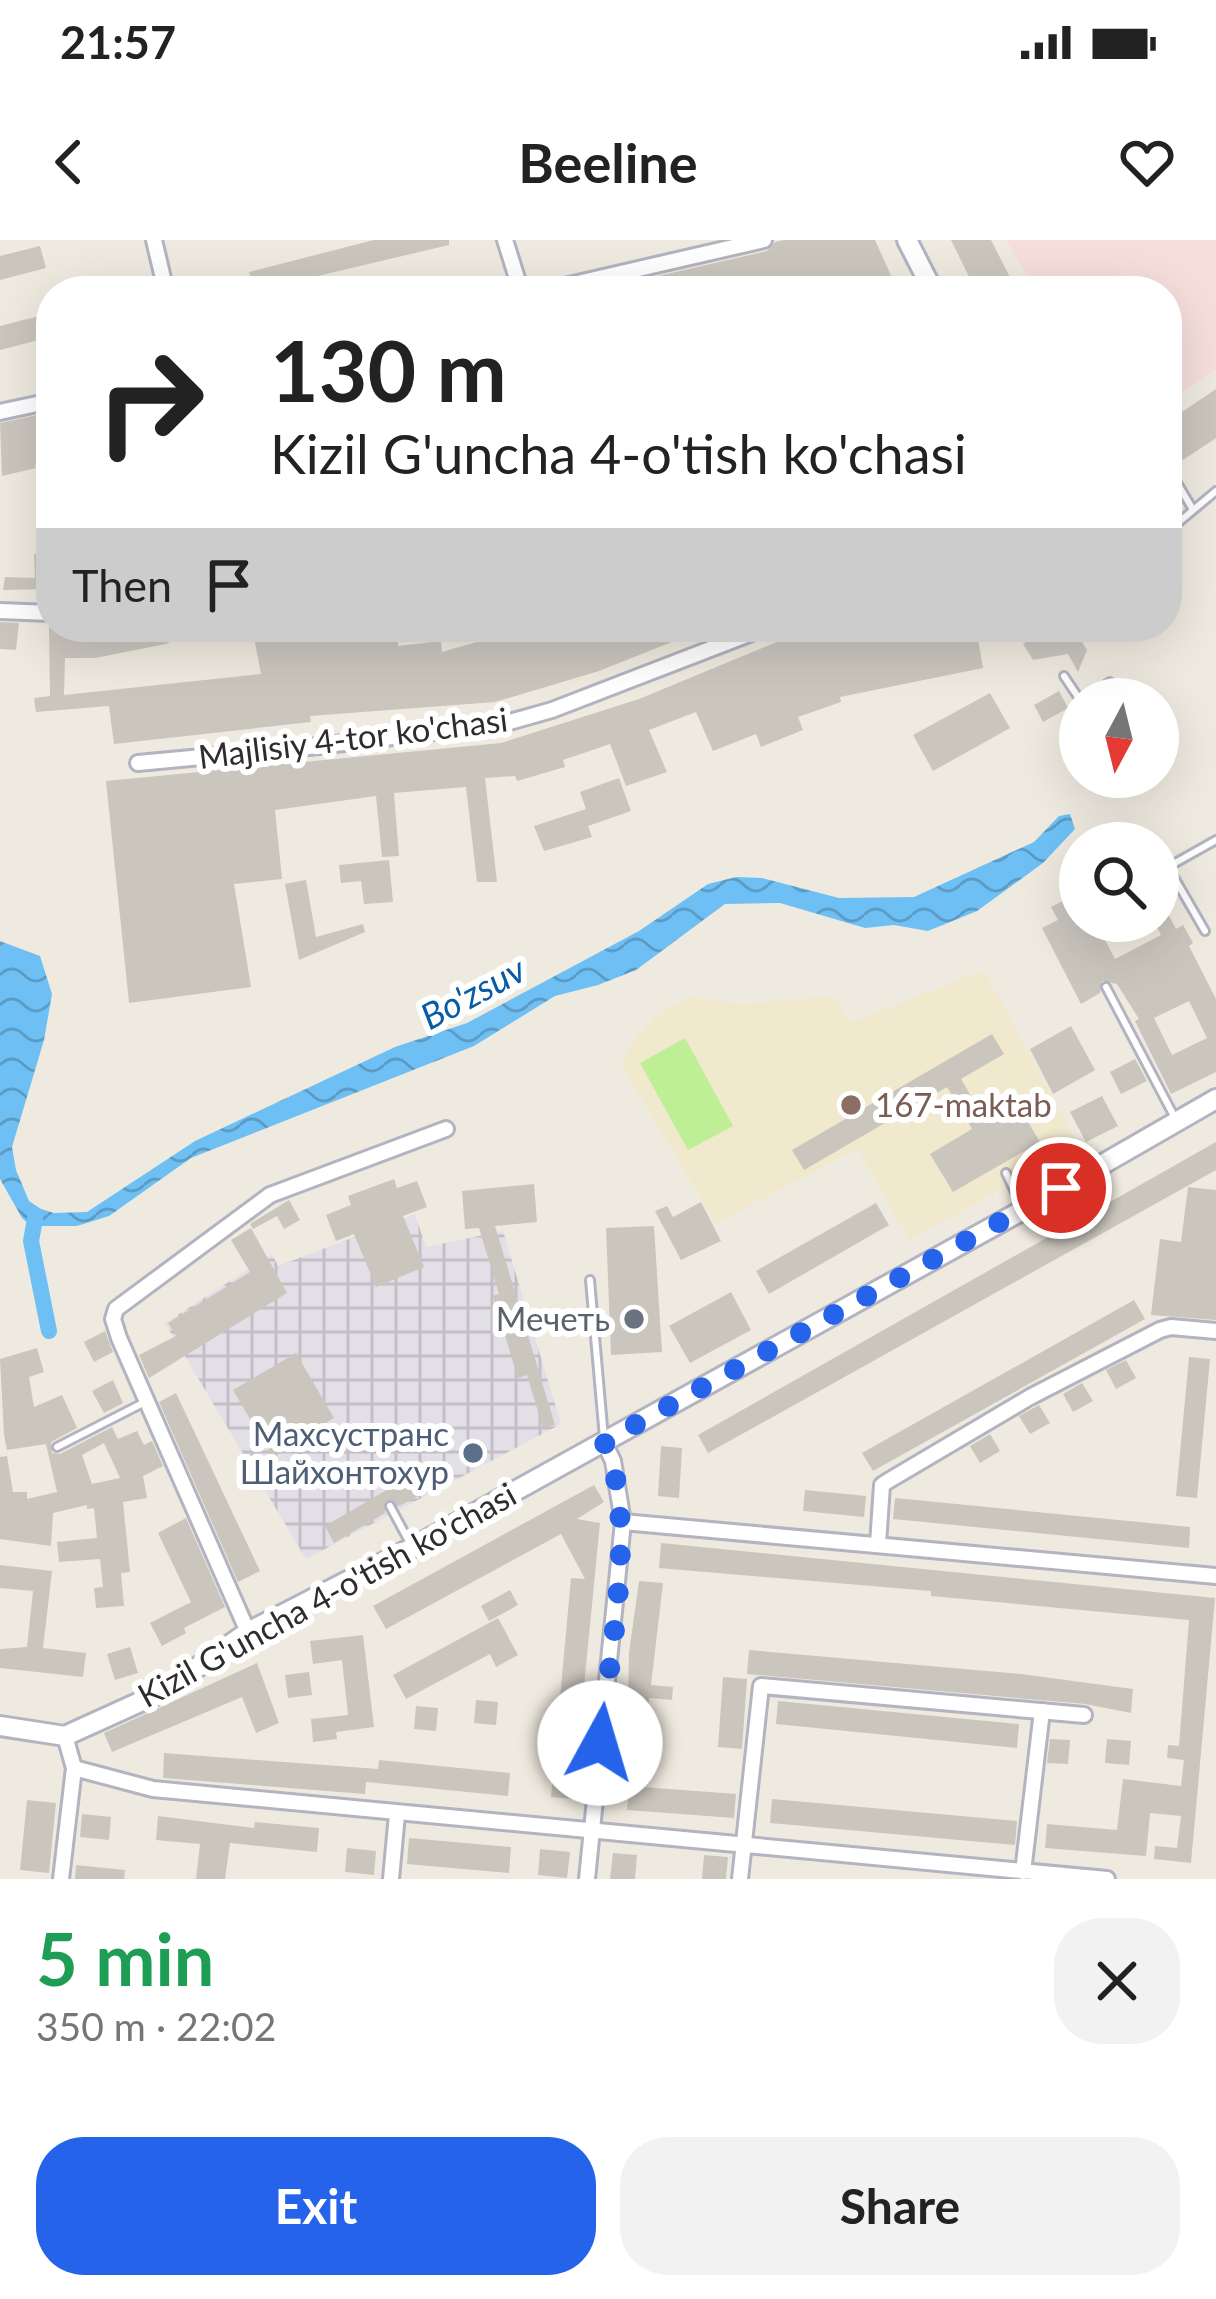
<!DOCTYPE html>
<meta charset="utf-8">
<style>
body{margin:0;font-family:Lato,sans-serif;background:#f2f2f2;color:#222;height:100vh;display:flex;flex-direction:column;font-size:45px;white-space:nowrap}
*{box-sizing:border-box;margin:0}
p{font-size:39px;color:#767676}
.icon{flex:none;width:66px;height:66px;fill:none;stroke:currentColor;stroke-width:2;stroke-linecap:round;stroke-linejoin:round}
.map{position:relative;height:1639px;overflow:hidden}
.details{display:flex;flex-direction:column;background:#fff;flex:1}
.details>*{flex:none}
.hud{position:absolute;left:36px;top:36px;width:1146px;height:366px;border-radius:48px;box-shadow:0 12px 48px #0002;background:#fff;color:#222;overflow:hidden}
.needle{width:78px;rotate:187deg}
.fabs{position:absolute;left:1059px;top:438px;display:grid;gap:24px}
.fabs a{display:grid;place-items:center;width:120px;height:120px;border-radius:50%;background:#fff;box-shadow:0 12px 48px #0002;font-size:60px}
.pin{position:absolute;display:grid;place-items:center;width:102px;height:102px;color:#fff;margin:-51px;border:6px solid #fff;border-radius:50%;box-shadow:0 3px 12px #0007}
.me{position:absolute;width:132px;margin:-66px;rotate:6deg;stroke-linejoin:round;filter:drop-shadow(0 0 9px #0008)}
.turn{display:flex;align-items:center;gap:42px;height:252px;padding:0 36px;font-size:54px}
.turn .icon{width:156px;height:156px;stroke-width:2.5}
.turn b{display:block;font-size:84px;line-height:102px}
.then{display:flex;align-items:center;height:114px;padding:0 36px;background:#0003;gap:24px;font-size:45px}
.round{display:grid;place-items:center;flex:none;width:126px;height:126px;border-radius:48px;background:#f2f2f2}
.head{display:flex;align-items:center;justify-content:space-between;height:204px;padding:0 36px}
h1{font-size:72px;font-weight:700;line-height:90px;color:#1e9e55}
.primary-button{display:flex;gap:24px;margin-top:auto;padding:24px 36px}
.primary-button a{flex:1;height:138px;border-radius:48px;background:#2563eb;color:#fff;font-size:48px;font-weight:700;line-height:138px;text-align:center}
.primary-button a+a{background:#f2f2f2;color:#222}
.status{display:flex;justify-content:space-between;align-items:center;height:84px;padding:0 60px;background:#fff;direction:ltr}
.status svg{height:33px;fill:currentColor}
header{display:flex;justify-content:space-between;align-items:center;height:156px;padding:0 36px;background:#fff;font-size:54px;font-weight:700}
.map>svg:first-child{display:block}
</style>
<div class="status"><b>21:57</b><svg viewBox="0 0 49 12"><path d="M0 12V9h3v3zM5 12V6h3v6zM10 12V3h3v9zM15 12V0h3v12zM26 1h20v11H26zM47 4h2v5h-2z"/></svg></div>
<header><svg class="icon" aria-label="back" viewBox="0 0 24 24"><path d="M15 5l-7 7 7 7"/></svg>Beeline<svg class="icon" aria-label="heart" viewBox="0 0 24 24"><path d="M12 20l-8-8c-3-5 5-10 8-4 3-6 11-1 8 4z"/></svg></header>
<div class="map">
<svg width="1216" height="1639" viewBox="0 0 1216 1639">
<defs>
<pattern id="industrial-grid" width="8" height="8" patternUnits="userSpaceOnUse" patternTransform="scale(3)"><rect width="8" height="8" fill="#e2dfe7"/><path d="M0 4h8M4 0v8" fill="none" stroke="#c2c0c6"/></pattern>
<pattern id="water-waves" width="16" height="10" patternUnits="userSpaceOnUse" patternTransform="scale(3)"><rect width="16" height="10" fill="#6ec0f4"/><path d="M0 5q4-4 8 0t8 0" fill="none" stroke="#5b9cc6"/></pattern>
</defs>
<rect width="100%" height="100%" fill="#efeadf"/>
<path fill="url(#industrial-grid)" d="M415 974 426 1007 503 991 561 1184 306 1319 165 1083 272 1014 278 1026Z"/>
<path fill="#f0e9ce" d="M984 730 1079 906 909 1000 858 909 716 983 621 825 631 803 661 770 691 757 743 764 835 756 850 783Z"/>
<path fill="#f5dedc" d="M1006 0H1216V129L1167 162V51H1036Z"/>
<path fill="#beee95" d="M685 798 733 886 688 910 640 823Z"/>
<path fill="url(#water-waves)" d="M1070 574 1075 589 1043 623 977 671 928 691 894 685 865 688 780 663 725 664 636 730 598 745 555 756 474 806 191 918 109 976 77 986H31L22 978 0 939V701L40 716 52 754 44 800 12 907 16 930 29 961 41 969 54 973 87 972 195 901 395 807 467 783 639 691 708 644 736 637 762 638 839 658 914 657 1034 602 1059 576Z"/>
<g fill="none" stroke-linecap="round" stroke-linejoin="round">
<path stroke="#6ec0f4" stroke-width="16" d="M35 979 31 1001 49 1091"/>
</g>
<g fill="#cac6be" fill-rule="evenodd">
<path d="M374 0H449V5L254 51 249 32Z"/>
<path d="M784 0H875L898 51H826L825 46 801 51H593L767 11 775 2Z"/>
<path d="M951 0H991L1017 51H976Z"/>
<path d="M40 6 46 28 0 40V16Z"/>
<path d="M51 73V97L0 110V86Z"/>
<path d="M1216 149V198L1183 220 1167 197V182Z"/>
<path d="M51 172V220L35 224 36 228 2 236 0 183Z"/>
<path d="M51 313V349L3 350 5 337 35 338 34 314Z"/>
<path d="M0 382 19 383 16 410 0 409Z"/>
<path d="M49 387H201L166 404 95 418H65L64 455 261 434 252 387H398V406L441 401 442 412 528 387 707 388 599 431 495 462 310 476 311 482 114 504 109 466 36 472 34 458 50 456Z"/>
<path d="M813 387H976L983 428 840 457 841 462 798 477 803 490 761 507 756 494 713 511 696 472 649 490 667 532 626 546 610 504 563 520 565 527 517 541 515 536 485 538 497 642H477L466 547 394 553 399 616 382 617 376 556 275 570 282 639 234 644 251 747 129 763 106 541 501 503 639 459Z"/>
<path d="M1052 387H1073L1087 410 1078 432 1068 414 1033 420 1023 404Z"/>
<path d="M1059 451 1068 468 1043 482 1034 465Z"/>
<path d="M990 453 1010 488 933 531 913 495Z"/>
<path d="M619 538 631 571 588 586 592 597 544 611 534 586 586 569 580 552Z"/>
<path d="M389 620 393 662 364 664 361 641 341 643 339 625Z"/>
<path d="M306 640 316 697 363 684 365 692 299 720 285 644Z"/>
<path d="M1080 652V681H1095L1115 719 1161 695 1154 681H1158V655L1176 689 1183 685 1193 703 1189 706 1216 759V832L1171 854 1135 781 1139 779 1117 744 1102 741 1100 753 1081 764 1042 688 1058 680 1051 667ZM1189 761 1207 798 1172 815 1154 778Z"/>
<path d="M1071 786 1095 830 1053 854 1030 809Z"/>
<path d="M992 794 1004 814 961 839 986 882 1017 863 1040 902 953 952 930 914 972 889 947 847 804 930 792 910Z"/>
<path d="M1135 819 1147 841 1121 854 1110 832Z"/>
<path d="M1102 856 1118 886 1086 902 1070 872Z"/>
<path d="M1216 902V930L708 1213 698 1195Z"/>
<path d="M394 939 397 948 417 941 427 967 403 976 424 1027 376 1047 354 994 336 1001 326 975 351 965 348 956Z"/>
<path d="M534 944 537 982 495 986 555 1185 543 1188 527 1135 518 1138 493 1056 499 1054 479 988 465 989 462 951Z"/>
<path d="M1188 947 1216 950V1080L1151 1075 1160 999 1181 1002Z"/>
<path d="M289 960 300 980 284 989 277 976 253 989 250 984Z"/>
<path d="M701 962 721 1001 681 1020 655 971 667 966 673 977Z"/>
<path d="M876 963 889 985 769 1054 756 1031Z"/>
<path d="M654 986 662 1112 611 1115 606 988Z"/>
<path d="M251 988 287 1053 149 1138 139 1115 176 1096 168 1083 250 1032 231 1000Z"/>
<path d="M731 1052 751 1090 690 1123 669 1086Z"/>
<path d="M1134 1060 1145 1079 873 1231 862 1213Z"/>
<path d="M105 1091 113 1112 94 1122 84 1102Z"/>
<path d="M37 1108 44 1132 29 1137 34 1167 62 1155 77 1188 51 1202 52 1213 60 1214 112 1187 118 1199 137 1191 144 1205 152 1201 163 1226 143 1236 147 1258 123 1262 130 1332 121 1333 124 1366 96 1368 94 1348 103 1347 100 1319 59 1322 57 1302 97 1298 94 1268 87 1269V1265L53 1273 51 1306 0 1299V1217L7 1216 13 1252H27V1259L57 1252 46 1204 7 1210 4 1195 0 1119ZM104 1203 120 1238 92 1244 82 1215Z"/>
<path d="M296 1113 334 1178 271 1215 233 1150Z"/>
<path d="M1189 1117 1210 1119 1197 1258 1176 1256Z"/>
<path d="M1126 1120 1136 1138 1116 1149 1106 1130Z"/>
<path d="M113 1140 123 1163 104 1173 92 1151Z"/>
<path d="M1082 1143 1093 1161 1073 1172 1063 1154Z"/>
<path d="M176 1153 260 1331 238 1342 159 1162Z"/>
<path d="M1039 1165 1050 1183 1030 1194 1019 1176Z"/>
<path d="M990 1194 1000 1211 980 1223 970 1206Z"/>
<path d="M661 1206 682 1208 679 1258 658 1256Z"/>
<path d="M426 1227 436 1247 399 1266 393 1259 386 1260 385 1273 334 1303 325 1286Z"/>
<path d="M594 1245 604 1262 577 1279 600 1283 573 1559 551 1557 571 1338 585 1339 561 1294 386 1389 373 1366Z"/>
<path d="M805 1250 866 1256 864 1277 803 1271Z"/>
<path d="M895 1258 1190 1287 1189 1308 893 1279Z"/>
<path d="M186 1278 225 1367 184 1388 186 1393 162 1406 150 1383 191 1362 158 1293Z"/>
<path d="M661 1303 1215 1358 1191 1623 1154 1619 1155 1606 1177 1608 1181 1576 1150 1573 1146 1616 1045 1608 1047 1584 1117 1590 1123 1539 1181 1546 1184 1520 1167 1518 1168 1505 1179 1506 1189 1380 931 1356V1351L659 1328Z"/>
<path d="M0 1325 52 1331 43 1408 86 1413 83 1437 0 1428V1409L27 1407 33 1351 0 1348Z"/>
<path d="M639 1341 663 1343 651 1445 673 1447 672 1460 649 1458 647 1491 622 1489 625 1465 628 1466 629 1413Z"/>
<path d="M510 1350 518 1365 489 1381 481 1366Z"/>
<path d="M498 1378 518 1415 496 1427 490 1414 406 1459 393 1435Z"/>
<path d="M363 1395 374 1487 336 1492 337 1499 313 1502 311 1479 348 1475 342 1420 313 1424 310 1401Z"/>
<path d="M130 1407 138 1433 115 1440 107 1414Z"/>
<path d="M749 1410 1021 1434 1133 1449 1131 1473 1085 1464 747 1434Z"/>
<path d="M257 1423 279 1483 256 1493 242 1457 112 1512 104 1493Z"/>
<path d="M309 1432 312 1455 288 1458 285 1435Z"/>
<path d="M723 1437 747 1439 742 1509 718 1507Z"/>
<path d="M476 1460 498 1462 496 1485 474 1483Z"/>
<path d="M778 1461 1019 1484 1017 1508 776 1484Z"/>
<path d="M416 1466 438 1468 436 1491 414 1489Z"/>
<path d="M1050 1499 1070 1500 1068 1524 1047 1523Z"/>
<path d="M1107 1499 1131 1501 1129 1525 1105 1523Z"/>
<path d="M164 1513 378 1529 379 1520 510 1533 508 1556 366 1542 365 1554 163 1538Z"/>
<path d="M629 1546 736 1554 734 1578 627 1570Z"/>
<path d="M772 1559 1017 1581 1015 1605 770 1583Z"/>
<path d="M27 1560 56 1563 49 1633 20 1630Z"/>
<path d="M82 1574 111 1577 109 1600 80 1597Z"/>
<path d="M158 1576 254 1588 255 1582 319 1588 317 1612 230 1603 225 1639H196L200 1604 156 1600Z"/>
<path d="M409 1598 511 1607 509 1633 407 1624Z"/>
<path d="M347 1608 376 1611 374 1635 345 1632Z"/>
<path d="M540 1609 570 1612 567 1638 538 1635Z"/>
<path d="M613 1613 637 1615 635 1639H610Z"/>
<path d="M704 1615 728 1617 726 1639H702Z"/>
<path d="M76 1625 125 1630 124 1639H75Z"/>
</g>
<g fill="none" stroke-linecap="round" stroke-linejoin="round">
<defs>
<g id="lane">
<path d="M1167 226 1192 268"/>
<path d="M1167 292 1216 251"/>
<path d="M1064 436 1080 460"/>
<path d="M1083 459 1110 442"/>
<path d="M1205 691 1168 627 1216 600"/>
<path d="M1106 747 1175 878"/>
<path d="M1006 933 1022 967"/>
<path d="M590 1040 604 1198"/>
<path d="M57 1207 143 1163"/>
<path d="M390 1266 411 1305"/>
</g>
<g id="street">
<path d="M154 0 166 51"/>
<path d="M505 0 521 51"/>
<path d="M543 51 764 0"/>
<path d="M0 172 51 161"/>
<path d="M0 371 51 373"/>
<path d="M138 523 319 506 506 483 552 470 767 387"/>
<path d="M623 1282 1216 1336"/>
<path d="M878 1304 882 1245 888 1241 1030 1157 1160 1090 1171 1087 1216 1091"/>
<path d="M248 1392 119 1098 113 1079 116 1069 270 955 446 889"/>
<path d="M74 1528 153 1549 1107 1639"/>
<path d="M1023 1632 1042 1471"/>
<path d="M61 1639 74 1528 65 1496"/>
<path d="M391 1639 397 1574"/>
<path d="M587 1639 623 1282 613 1221 604 1202"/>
<path d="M740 1639 761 1446 1084 1475"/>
</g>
<g id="secondary">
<path d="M907 0 933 51"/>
<path d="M0 1486 65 1496 162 1452 248 1392 412 1308 1023 970 1216 859"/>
</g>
</defs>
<use href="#lane" stroke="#b3b3c1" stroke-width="12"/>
<use href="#street" stroke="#b3b3c1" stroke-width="20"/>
<use href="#secondary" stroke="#b3b3c1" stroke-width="24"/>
<use href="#lane" stroke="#fff" stroke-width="6"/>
<use href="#street" stroke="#fff" stroke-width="14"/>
<use href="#secondary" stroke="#fff" stroke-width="18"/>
</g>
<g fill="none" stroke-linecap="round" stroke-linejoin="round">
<path stroke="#2563eb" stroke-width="21" stroke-dasharray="0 37.8" d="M600 1503C609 1420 639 1275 604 1202L1061 948"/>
</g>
<circle fill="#8d6e63" stroke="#fff" stroke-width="4.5" cx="851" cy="865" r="12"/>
<circle fill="#6b7280" stroke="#fff" stroke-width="4.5" cx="634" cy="1079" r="12"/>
<circle fill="#5c6f8a" stroke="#fff" stroke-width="4.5" cx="473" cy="1213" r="12"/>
<g text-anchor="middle" stroke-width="12" stroke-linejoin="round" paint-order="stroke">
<g font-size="33" fill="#2d2d2d" stroke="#fff">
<text transform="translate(353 498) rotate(-7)" y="12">Majlisiy 4-tor ko'chasi</text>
<text transform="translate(327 1355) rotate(-29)" y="12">Kizil G'uncha 4-o'tish ko'chasi</text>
</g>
<g font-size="33" fill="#785e54" stroke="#fff" text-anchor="start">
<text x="875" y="877">167-maktab</text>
</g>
<g font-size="33" fill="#5b616d" stroke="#fff" text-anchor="end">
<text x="610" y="1091">Мечеть</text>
</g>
<g font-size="33" fill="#4e5e75" stroke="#fff" text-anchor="end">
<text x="449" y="1206">Махсустранс<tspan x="449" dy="38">Шайхонтохур</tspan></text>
</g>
<g font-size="36" font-style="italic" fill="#085ca6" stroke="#fff">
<text transform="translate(473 753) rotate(-28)" y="13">Bo'zsuv</text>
</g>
</g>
</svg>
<div class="fabs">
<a><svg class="needle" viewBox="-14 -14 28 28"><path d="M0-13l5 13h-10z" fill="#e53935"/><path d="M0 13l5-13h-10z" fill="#767676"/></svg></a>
<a><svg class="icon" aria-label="search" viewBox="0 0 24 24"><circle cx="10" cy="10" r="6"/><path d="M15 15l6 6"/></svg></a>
</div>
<div class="pin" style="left:1061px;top:948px;background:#d93025"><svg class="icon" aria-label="arrive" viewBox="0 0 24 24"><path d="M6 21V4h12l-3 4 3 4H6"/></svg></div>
<svg class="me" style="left:600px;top:1503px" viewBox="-20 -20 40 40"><circle r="19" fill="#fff"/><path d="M0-13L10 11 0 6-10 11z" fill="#2563eb"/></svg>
<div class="hud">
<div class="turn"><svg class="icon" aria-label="right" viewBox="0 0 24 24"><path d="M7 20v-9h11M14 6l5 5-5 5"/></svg><div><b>130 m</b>Kizil G'uncha 4-o'tish ko'chasi</div></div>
<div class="then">Then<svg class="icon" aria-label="arrive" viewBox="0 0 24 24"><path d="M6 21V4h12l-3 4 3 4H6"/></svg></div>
</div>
</div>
<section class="details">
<div class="head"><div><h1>5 min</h1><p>350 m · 22:02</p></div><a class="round"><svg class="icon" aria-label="close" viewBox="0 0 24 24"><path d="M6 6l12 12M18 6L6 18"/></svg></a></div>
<div class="primary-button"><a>Exit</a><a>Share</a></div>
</section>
